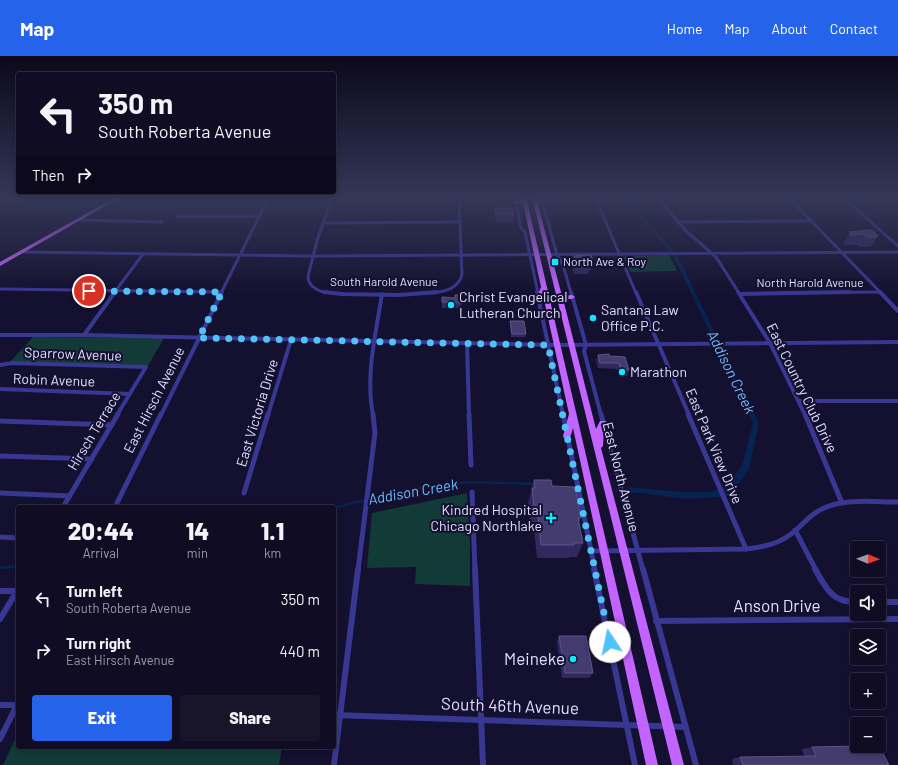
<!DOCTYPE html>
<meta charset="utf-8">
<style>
body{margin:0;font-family:Barlow,sans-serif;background:#18152b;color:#f1f3f6;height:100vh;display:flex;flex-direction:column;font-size:15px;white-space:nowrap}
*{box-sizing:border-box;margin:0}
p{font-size:13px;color:#9b9ba6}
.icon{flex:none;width:22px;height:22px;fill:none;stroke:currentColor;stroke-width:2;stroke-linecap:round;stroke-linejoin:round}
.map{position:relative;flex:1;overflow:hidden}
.sheet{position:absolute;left:16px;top:449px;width:320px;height:244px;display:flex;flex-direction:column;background:#0f0c23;border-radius:4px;box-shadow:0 2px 6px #0003,0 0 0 1px #2f2c41}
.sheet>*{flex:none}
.hud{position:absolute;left:16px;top:16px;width:320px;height:122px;border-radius:4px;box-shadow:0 2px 6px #0003,0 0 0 1px #2f2c41;background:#0f0c23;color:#f1f3f6;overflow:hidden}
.needle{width:26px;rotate:91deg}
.buttons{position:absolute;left:850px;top:485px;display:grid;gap:8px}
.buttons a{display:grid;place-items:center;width:36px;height:36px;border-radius:4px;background:#0f0c23;box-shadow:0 2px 6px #0003,0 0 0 1px #2f2c41;font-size:20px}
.pin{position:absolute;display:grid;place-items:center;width:34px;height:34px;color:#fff;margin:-17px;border:2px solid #fff;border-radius:50%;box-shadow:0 1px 4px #0007}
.me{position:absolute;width:44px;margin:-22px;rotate:349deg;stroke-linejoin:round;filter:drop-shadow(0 0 3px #0008)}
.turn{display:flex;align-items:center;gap:14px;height:84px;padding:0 16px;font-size:18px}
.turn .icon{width:52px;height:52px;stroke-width:2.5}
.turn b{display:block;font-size:28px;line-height:34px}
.then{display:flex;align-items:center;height:38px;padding:0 16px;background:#0003;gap:8px;font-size:15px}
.eta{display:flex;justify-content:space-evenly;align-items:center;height:68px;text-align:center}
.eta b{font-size:24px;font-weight:800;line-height:28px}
.action{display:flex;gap:8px;margin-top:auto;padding:8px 16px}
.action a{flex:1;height:46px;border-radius:4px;background:#2563eb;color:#fff;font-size:16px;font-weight:800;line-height:46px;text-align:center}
.action a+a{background:#18152b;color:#f1f3f6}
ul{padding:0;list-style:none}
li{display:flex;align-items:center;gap:12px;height:52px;padding:0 16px}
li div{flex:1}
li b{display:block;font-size:15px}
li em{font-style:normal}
header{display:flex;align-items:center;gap:24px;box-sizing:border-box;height:56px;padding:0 20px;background:#2563eb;color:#fff}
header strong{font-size:19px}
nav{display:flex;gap:22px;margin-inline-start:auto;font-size:14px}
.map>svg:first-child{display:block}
</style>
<header>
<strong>Map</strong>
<nav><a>Home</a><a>Map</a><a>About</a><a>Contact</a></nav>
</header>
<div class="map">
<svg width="898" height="709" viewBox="0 0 898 709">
<rect width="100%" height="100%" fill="#14102f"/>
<g fill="#123a37">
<path d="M669 199 677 215 630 216 624 202 626 200Z"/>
<path d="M33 281 164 282 148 310 10 306Z"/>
<path d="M467 437 470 489V530L415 528 416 511 367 512 372 457Z"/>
<path d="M18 677V691H282L279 709H3Z"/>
</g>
<path fill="#062351" d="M621 141H624L676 197 759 367 749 413 730 440 686 443 641 437H629L627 431 684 436H711L726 429 742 410 753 367 672 197Z"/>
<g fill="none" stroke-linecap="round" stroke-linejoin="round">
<g stroke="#062351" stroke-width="2.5">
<path d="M334 452C371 442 408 433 446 428 475 425 505 427 535 428"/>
<path d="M0 512 18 510"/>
</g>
<g stroke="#383792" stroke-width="3">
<path d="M515 141 521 172 525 176 538 237"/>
<path d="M541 141 557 199 563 209 571 237"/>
<path d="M595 141 636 237"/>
<path d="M657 141 686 175 716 201 739 237"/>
<path d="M788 141 881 237"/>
<path d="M843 141 898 190"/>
<path d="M177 160H260"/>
<path d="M78 164 162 166"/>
<path d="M677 166 811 165"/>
<path d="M323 167 460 166"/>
<path d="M21 196 312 200 898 196"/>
<path d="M0 233 222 236"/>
<path d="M114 237 143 198"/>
<path d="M221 237 269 141"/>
<path d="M330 237C319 236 308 231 308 220L317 185 332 141"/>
<path d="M430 237C444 236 458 233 462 219L459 141"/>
<path d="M780 237 880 236"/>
</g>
<g stroke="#383792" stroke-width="4">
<path d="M324 236 342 238 399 239 437 236"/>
<path d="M537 236 563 359"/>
<path d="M571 236 586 289"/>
<path d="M636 236 689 359"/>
<path d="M738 236 770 287 805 359"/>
<path d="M880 236 898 255"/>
<path d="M740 238 850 236"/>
<path d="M0 279H84L557 289 898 286"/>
<path d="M84 279 115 236"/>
<path d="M467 287 469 359"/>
<path d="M586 289 584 295 601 359"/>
<path d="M0 309 12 307 146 311 117 359"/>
<path d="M0 333 130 338"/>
<path d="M799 345H898"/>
<path d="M161 359 222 236"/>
<path d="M268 359 291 284"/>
<path d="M373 359C365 320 376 277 382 238"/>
</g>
<g stroke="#383792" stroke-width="5">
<path d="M469 358 471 409"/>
<path d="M563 358 595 514"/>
<path d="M601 358 643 514"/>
<path d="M688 358 746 493"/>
<path d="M805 358 842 447"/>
<path d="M0 365 112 369"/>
<path d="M0 400 92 403"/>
<path d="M472 436 475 514"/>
<path d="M0 437 70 440"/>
<path d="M244 437 268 358"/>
<path d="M63 451 118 358"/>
<path d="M115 451 161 358"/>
<path d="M795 474 816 514"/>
<path d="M0 481 18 482"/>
<path d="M591 495 746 493C765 491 782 487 796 474 804 467 812 457 822 453 845 442 873 446 898 446"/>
<path d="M358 514 375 377 373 358"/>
</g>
<g stroke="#383792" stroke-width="6">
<path d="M475 513 483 709"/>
<path d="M594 513 635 709"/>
<path d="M643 513 696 709"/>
<path d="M815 513C826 532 832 547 857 546"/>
<path d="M0 535H17L0 563"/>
<path d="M879 546H898"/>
<path d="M656 565 898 563"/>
<path d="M0 649H18"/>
<path d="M334 659 685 671"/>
<path d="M0 683 18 647"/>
<path d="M334 709 358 513"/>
</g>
<g fill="#c264ff" fill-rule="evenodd">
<path d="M116 141H121L0 210V206Z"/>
<path d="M522 141H526L658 709H646L573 372 570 382H564L563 380 569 358 543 239 541 245 539 246 536 244 541 231 523 147H516L514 146 516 145H523Z"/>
<path d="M532 141H536L562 240 572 239 575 241 572 243H563L596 373 600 365H606L607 367 604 373 603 390 601 392 684 709H672Z"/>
</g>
</g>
<g fill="#31285e">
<path d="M495 152 514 158 513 166H496L495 159Z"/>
<path d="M850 176 878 180 871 190H869L868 191H860L857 189H844V186Z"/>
<path d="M574 200 593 205 590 215H589L588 218H574L572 210Z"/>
<path d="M461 239V252H442V241L455 242Z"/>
<path d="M510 265 526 278 525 281H511L510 267Z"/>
<path d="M598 299 609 300 629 314 627 320H619L617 313 598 312 596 304Z"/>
<path d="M534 424 552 430 581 462 579 467 583 487 577 501H569V502H537L534 474H531L528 447Z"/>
<path d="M559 580 593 617 589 622H562L557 585Z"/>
<path d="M812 691 889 709H733L732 703 740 701 804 700 802 693Z"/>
</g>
<g fill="#443b6f" stroke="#5d5486">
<path d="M495 152H513L514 158H496Z"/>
<path d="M868 174 873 175 878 180H875L876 181H867L864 178 851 179 850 176Z"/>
<path d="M591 199 593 205H590V207H576L574 200Z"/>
<path d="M455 239H461V247L442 246V241L455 242Z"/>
<path d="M510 265H524L526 278H512Z"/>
<path d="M609 298V300L625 301 629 314H621L619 307H600L598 299Z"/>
<path d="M534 424H551L552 430 575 431 581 462H578L583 487H574V489H541L538 460H535L532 432H535Z"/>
<path d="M559 580H586L593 617H565Z"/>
<path d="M857 690H879L889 709H743L740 701 816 700 812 691Z"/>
</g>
<linearGradient id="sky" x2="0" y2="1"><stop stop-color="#0b091a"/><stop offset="0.59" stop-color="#343758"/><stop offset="1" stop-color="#343758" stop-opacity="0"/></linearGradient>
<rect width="898" height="240" fill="url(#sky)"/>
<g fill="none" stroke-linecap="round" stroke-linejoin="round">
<path stroke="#4fc3f7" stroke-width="7" stroke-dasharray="0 12.6" d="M89 235 222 236 199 282 548 289 610 586"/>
</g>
<g fill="#09ebff" stroke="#14102f" stroke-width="1.5">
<rect x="551" y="202" width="8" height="8" rx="2"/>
<circle cx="451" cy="249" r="4"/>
<circle cx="593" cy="262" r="4"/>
<circle cx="622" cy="316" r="4"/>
<path d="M549 456h4v4h4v4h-4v4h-4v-4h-4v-4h4z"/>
<circle cx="573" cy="603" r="4"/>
</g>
<g text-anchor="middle" stroke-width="4" stroke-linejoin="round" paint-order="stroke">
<g font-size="12" fill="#e1ddff" stroke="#14102f" text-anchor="start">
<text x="563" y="210">North Ave &amp; Roy</text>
</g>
<g font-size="12" fill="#e1ddff" stroke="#14102f">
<text x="384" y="230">South Harold Avenue</text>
<text x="810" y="231">North Harold Avenue</text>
</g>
<g font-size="14" fill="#e1ddff" stroke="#14102f" text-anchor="start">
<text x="459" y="246">Christ Evangelical<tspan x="459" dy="16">Lutheran Church</tspan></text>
<text x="601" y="259">Santana Law<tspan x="601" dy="16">Office P.C.</tspan></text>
<text x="630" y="321">Marathon</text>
<text x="542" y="459" text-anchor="end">Kindred Hospital<tspan x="542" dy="16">Chicago Northlake</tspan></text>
</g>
<g font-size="14" fill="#e1ddff" stroke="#14102f">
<text transform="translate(73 298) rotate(2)" y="5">Sparrow Avenue</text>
<text transform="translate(54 324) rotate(2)" y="5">Robin Avenue</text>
<text transform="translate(802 332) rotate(64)" y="5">East Country Club Drive</text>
<text transform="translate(154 344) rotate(-63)" y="5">East Hirsch Avenue</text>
<text transform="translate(257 357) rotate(-73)" y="5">East Victoria Drive</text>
<text transform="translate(94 375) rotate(-59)" y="5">Hirsch Terrace</text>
<text transform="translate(714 390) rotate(67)" y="5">East Park View Drive</text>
<text transform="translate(621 421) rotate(76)" y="5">East North Avenue</text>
</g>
<g font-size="15" font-style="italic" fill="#6bbeff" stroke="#14102f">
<text transform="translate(731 316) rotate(64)" y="5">Addison Creek</text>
<text transform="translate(413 436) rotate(-10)" y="5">Addison Creek</text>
</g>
<g font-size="17" fill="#e1ddff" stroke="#14102f">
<text x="777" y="556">Anson Drive</text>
<text transform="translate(510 650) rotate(2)" y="6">South 46th Avenue</text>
</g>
<g font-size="17" fill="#e1ddff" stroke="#14102f" text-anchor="end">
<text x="565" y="609">Meineke</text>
</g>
</g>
</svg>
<div class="buttons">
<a><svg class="needle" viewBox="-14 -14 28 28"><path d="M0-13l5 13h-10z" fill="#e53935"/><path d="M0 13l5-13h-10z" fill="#9b9ba6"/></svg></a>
<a><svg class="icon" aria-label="sound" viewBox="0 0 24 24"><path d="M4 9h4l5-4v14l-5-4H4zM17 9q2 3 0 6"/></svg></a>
<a><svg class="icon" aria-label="layers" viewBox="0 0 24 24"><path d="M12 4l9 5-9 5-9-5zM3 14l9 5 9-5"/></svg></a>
<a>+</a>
<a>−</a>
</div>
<div class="pin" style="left:89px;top:235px;background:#d93025"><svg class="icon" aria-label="arrive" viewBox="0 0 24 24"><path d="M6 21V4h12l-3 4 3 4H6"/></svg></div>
<svg class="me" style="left:610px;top:586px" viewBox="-20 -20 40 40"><circle r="19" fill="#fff"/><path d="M0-13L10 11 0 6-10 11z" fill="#4fc3f7"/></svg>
<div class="hud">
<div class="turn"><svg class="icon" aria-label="left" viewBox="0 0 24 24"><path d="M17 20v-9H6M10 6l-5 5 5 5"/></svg><div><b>350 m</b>South Roberta Avenue</div></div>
<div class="then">Then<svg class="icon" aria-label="right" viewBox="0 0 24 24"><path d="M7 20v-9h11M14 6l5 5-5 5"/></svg></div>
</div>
<section class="sheet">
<div class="eta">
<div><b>20:44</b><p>Arrival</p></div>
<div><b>14</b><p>min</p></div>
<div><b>1.1</b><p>km</p></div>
</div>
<ul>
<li><svg class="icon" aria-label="left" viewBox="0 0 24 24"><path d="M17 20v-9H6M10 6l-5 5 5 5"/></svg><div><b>Turn left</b><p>South Roberta Avenue</p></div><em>350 m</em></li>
<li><svg class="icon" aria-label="right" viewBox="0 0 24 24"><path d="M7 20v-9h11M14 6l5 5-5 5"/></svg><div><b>Turn right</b><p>East Hirsch Avenue</p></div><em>440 m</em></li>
</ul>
<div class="action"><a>Exit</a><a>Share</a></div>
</section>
</div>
